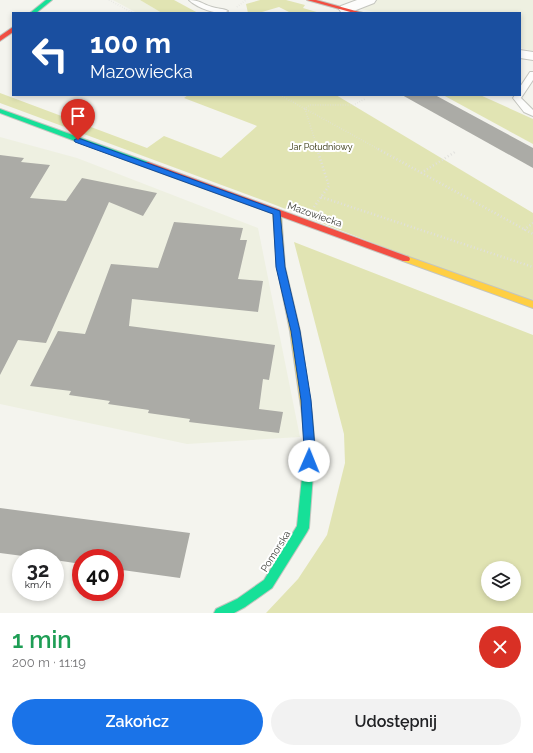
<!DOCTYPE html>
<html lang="pl">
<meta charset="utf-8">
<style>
body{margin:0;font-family:Raleway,sans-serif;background:#f2f2f2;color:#202124;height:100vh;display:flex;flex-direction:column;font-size:15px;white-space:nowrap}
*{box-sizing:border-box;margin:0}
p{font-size:13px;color:#757577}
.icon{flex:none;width:22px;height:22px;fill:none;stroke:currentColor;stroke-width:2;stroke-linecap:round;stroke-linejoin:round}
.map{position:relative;height:613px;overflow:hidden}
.panel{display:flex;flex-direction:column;background:#fff;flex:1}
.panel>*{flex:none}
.guide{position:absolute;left:12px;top:12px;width:509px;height:84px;border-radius:0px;box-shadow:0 2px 6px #0003;background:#1a4fa0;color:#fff;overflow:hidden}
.fabs{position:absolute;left:481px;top:561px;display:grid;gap:8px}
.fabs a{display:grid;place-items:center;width:40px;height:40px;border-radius:50%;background:#fff;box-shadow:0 2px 6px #0003;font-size:20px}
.speed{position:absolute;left:12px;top:549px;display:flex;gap:8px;font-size:20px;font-weight:700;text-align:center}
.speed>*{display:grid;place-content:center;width:52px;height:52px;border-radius:50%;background:#fff;box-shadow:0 2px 6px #0003;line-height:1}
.speed small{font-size:10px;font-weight:400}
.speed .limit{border:6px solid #d22;background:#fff;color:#111}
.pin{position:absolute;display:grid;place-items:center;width:34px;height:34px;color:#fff;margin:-41px -17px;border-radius:50% 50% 50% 0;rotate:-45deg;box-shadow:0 0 4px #0007}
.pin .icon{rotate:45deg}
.me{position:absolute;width:44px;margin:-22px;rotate:1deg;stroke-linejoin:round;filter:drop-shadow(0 0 3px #0008)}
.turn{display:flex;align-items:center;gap:14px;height:84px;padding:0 12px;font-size:18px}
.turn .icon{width:52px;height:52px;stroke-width:2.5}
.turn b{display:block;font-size:28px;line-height:34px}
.round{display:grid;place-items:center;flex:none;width:42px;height:42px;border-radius:21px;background:#f2f2f2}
.head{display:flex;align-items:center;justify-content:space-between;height:68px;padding:0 12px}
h1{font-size:24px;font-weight:600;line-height:30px;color:#1e9e55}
.action{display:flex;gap:8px;margin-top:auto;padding:8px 12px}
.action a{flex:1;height:46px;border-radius:24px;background:#1a73e8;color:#fff;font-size:16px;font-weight:600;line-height:46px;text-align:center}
.action a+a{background:#f2f2f2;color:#202124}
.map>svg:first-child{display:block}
</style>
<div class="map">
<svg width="533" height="613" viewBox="0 0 533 613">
<rect width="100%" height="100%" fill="#f4f4ee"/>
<g fill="#eef0e1">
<path d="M113 0H140L162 13H137Z"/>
<path d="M375 0H533V51L520 48V13H378L357 8Z"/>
<path d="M0 137 77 158 258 228 300 437 187 444 0 404Z"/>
</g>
<g fill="#e1e4b3" fill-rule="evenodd">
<path d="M140 0H174L198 13H162Z"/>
<path d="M260 0H286L305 5 303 8 320 13H291L279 7 262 12 248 13 246 4Z"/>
<path d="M0 93 147 148 164 136 221 158 257 126 184 98 188 95H336L533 213V305L265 201 0 103Z"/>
<path d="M443 95H480L533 119V144Z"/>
<path d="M294 242 533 335V613H266L298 579 327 535 345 463 344 434ZM488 568H514V594H488Z"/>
</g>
<g fill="#ababa6">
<path d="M402 95H435L533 148V168Z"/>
<path d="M0 155 24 158 21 162 50 165 30 198 66 201 82 178 157 193 143 216 109 202 46 343 18 340 0 375Z"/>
<path d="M174 222 243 228 240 240H247L238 279 263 281 258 312 132 299 129 326 275 345 269 380 263 379 259 409 283 412 279 433 189 422 190 419 148 413 149 410 108 404 110 401 69 395 71 391 30 386 58 331 85 334 111 264 158 268Z"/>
<path d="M0 508 190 533 180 578 115 569V558H81V564L55 560V558H38L0 553Z"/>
</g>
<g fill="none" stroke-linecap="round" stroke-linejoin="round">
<defs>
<g id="lane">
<path d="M189 0C200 0 202 4 212 7 217 9 223 8 228 11 219 17 196 7 189 0Z"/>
<path d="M530 72H533V80L521 98 533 110V116L524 112 513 98 515 95H520V87Z"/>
</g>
<g id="street">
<path d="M357 0H376L374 3 351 12H341L339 9 341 6Z"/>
<path d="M520 50 533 52V60L520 58Z"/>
</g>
<g id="fast">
<path d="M46 0H52L36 13H30Z"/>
<path d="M0 109 148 162 149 164 145 166H142L0 113Z"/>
<path d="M307 410 311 411 312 414 315 448 309 528 307 532 272 588 245 607 234 613H214L216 609 237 599 264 580 297 526 305 448 302 414 303 411Z"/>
</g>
<g id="slow">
<path d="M277 210 281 213 285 267 300 331 312 414 311 417 307 418 303 417 302 414 290 331 277 267 273 213Z"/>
<path d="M406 256 533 301V308L403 261 402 259Z"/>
</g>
<g id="jam">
<path d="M307 0H316L363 13H354Z"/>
<path d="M13 27V32L0 41V36Z"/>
<path d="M142 162H148L409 257 410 259 409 261H403L142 166Z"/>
</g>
</defs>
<use href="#lane" stroke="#c4c5bf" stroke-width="2"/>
<use href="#street" stroke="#c4c5bf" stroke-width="2"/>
<use href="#fast" stroke="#c4c5bf" stroke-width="2"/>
<use href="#slow" stroke="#c4c5bf" stroke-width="2"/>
<use href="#jam" stroke="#c4c5bf" stroke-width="2"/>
<g stroke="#e0e0dd" stroke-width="1.5" stroke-dasharray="0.5 2" stroke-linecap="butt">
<path d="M109 0 133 13"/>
<path d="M237 7 246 0"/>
<path d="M280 95 380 150"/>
<path d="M304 109 310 105H353L365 99"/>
<path d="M305 109 318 150"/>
</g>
<g stroke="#e0e0dd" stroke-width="2.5" stroke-dasharray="1 2.5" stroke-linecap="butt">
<path d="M378 149 533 234"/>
<path d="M421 173 455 152"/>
<path d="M321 197 533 267"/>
<path d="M314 207 329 186 317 149"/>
<path d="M524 230 533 223"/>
</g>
<use href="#lane" fill="#fdfdfc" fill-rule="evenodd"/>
<use href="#street" fill="#fdfdfc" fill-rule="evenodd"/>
<use href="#fast" fill="#16e098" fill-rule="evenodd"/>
<use href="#slow" fill="#ffcf43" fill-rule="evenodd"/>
<use href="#jam" fill="#f24e42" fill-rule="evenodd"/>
</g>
<path fill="#1a73e8" stroke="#114b97" d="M78 138 280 211 285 267 300 331 311 400 315 448 312 465 309 466 305 465 303 461 304 448 301 400 291 331 276 267 273 214 75 142 74 140Z"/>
<g text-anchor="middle" stroke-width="4" stroke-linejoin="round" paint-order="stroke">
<g font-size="9" fill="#2b2c02" stroke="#fff">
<text x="321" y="150">Jar Południowy</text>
</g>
<g font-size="10" fill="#3c3d37" stroke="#fff">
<text transform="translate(315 214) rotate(19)" y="4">Mazowiecka</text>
<text transform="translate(275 551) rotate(-58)" y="4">Pomorska</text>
</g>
</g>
</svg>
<div class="fabs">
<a><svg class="icon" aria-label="layers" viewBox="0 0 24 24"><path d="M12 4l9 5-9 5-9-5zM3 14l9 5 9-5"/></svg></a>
</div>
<div class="speed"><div>32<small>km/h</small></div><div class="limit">40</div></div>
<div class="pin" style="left:78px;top:140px;background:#d93025"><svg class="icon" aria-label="arrive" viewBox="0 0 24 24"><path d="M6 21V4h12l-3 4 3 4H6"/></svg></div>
<svg class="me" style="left:309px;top:461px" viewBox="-20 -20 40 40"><circle r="19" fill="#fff"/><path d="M0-13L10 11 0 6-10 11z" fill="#1a73e8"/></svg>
<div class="guide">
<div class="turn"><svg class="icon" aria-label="left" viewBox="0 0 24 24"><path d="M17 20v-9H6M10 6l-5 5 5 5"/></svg><div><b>100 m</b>Mazowiecka</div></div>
</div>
</div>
<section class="panel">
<div class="head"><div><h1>1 min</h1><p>200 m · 11:19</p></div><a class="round" style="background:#d93025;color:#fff"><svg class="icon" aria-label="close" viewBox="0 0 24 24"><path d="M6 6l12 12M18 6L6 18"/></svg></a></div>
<div class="action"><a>Zakończ</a><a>Udostępnij</a></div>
</section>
